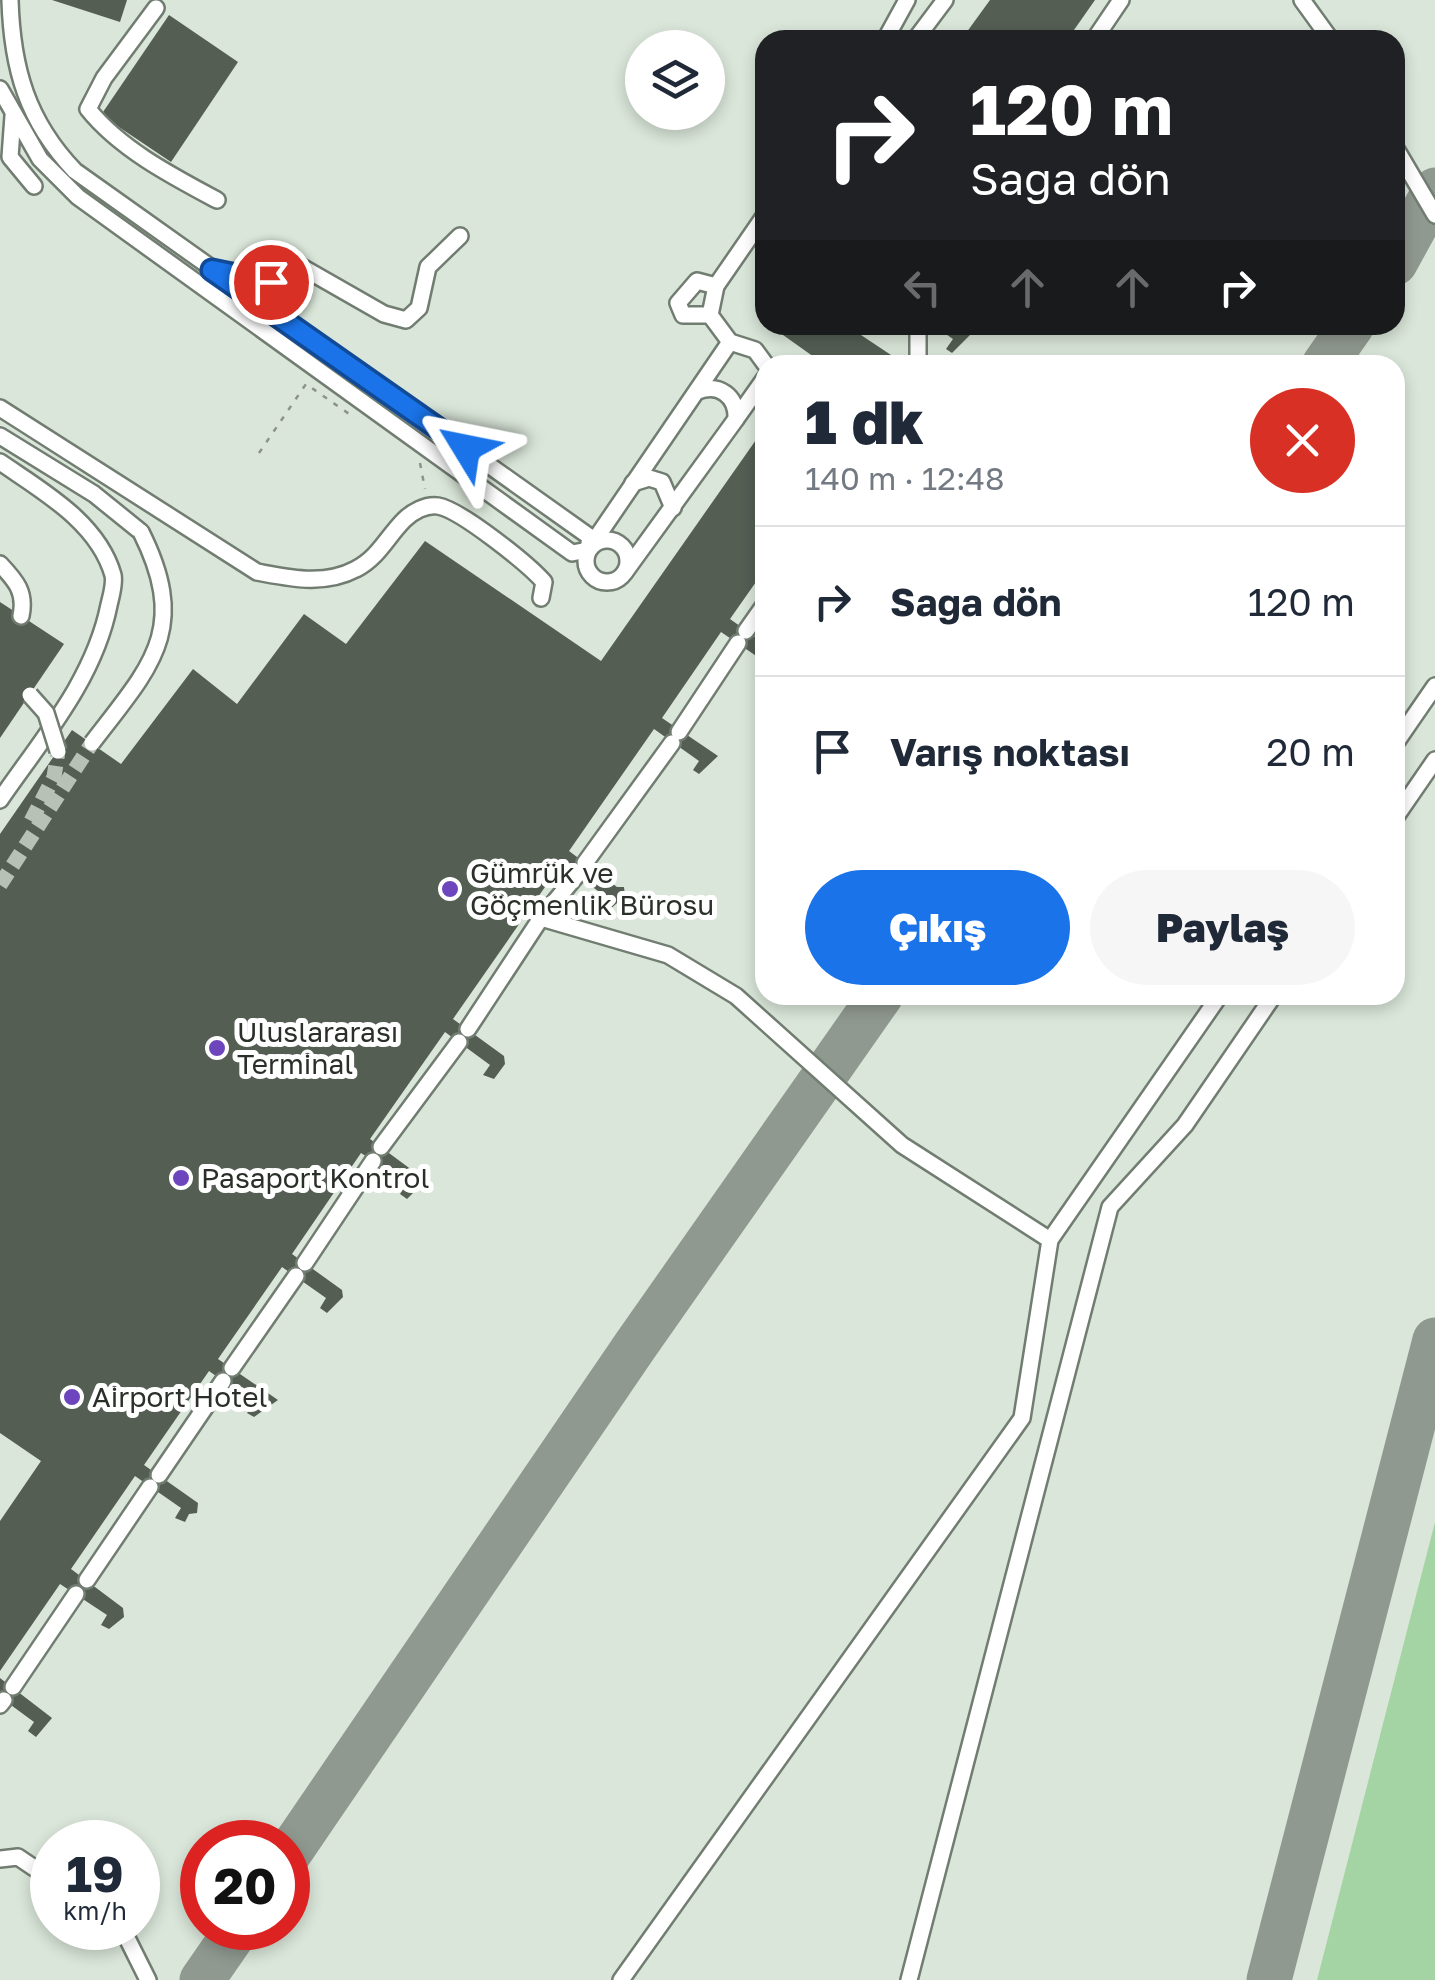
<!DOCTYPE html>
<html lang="tr">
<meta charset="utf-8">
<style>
body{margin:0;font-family:"Golos Text",sans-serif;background:#f6f6f7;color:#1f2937;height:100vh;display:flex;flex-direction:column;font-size:38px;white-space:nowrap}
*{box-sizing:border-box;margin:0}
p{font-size:32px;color:#747a83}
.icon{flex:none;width:55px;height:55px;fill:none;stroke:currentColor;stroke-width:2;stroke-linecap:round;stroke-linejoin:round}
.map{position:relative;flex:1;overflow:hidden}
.side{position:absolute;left:755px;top:355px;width:650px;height:650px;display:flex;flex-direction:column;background:#fff;border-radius:30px;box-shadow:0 5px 15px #0003}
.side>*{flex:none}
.banner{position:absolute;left:755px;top:30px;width:650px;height:305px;border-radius:30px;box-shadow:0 5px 15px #0003;background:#202124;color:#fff;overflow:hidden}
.fabs{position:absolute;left:625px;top:30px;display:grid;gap:20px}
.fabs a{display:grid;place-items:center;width:100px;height:100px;border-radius:50%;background:#fff;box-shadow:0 5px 15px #0003;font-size:50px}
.speed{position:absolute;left:30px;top:1820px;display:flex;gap:20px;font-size:50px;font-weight:700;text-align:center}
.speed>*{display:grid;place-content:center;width:130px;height:130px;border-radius:50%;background:#fff;box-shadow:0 5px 15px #0003;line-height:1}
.speed small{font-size:25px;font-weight:400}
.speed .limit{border:15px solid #d22;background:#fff;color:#111}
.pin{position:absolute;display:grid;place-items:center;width:85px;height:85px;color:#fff;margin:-42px;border:5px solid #fff;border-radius:50%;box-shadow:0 2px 10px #0007}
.me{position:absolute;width:110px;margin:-55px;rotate:305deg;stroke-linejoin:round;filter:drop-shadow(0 0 8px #0008)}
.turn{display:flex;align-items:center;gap:35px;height:210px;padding:0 50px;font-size:45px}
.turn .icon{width:130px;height:130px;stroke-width:2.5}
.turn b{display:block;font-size:70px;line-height:85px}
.lanes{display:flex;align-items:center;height:95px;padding:0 50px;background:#0003;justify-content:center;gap:50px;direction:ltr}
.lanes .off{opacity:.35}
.round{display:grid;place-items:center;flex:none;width:105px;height:105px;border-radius:52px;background:#f6f6f7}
.summary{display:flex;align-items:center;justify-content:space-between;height:170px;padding:0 50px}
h1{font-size:60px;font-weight:800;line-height:75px}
.button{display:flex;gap:20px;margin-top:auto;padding:20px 50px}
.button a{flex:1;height:115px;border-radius:60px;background:#1a73e8;color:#fff;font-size:40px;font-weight:800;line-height:115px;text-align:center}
.button a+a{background:#f6f6f7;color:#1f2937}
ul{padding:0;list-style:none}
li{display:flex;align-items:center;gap:30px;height:150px;padding:0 50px;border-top:2px solid #e0e1e3}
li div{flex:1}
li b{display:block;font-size:38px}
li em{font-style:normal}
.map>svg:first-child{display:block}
</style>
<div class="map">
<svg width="1435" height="1980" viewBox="0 0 1435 1980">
<rect width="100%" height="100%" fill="#dae6d9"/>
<path fill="#a5d4a4" d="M1435 1522V1980H1317Z"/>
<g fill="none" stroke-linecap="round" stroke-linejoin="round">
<g stroke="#909990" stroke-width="45">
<path d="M1395 263 1435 190"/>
<path d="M1324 365 1352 325"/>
<path d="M288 1855 635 1346 881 995"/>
<path d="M202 1980 238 1928"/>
<path d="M1269 1980 1435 1340"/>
</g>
</g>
<g fill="#545e53">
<path d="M52 0H127L120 22Z"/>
<path d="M990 0H1095L1067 40H961Z"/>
<path d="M169 15 238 62 171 162 101 115Z"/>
<path d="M769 325H867L861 335 906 365H808L814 357Z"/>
<path d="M933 325H959L971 334 952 353 946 349 953 339Z"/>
<path d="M765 427V569L730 619 765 644V662L721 632 662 718 718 756 699 774 693 770 699 761 654 729 569 851 617 887H624L625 896 608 911 602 907 609 899 561 864 453 1019 504 1056 505 1064 494 1079 483 1075 490 1065 445 1032 370 1139 420 1176 422 1184 407 1199 400 1194 407 1183 361 1153 292 1254 342 1290 343 1297 327 1313 320 1308 326 1298 282 1267 218 1359 278 1400 254 1417 247 1413 254 1403 209 1371 144 1465 198 1503 197 1513 189 1514 185 1522 175 1518 181 1508 135 1476 71 1569 123 1608 124 1617 109 1629 101 1625 107 1615 60 1584 0 1671V1521L41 1461 0 1433V834L72 730 121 764 193 669 237 704 304 614 346 644 425 541 601 661Z"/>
<path d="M0 602 64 644 0 738Z"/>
<path d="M0 1678 52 1718 36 1737 28 1731 34 1722 0 1697Z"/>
</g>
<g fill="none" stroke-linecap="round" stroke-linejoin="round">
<g stroke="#b7c1b6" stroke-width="15" stroke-dasharray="15 8" stroke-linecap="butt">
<path d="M31 821 54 777 58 751"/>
<path d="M0 885 92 743"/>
</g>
<defs>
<g id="minor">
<path d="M10 0C12 68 27 121 75 171L590 537 588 550"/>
<path d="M1302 0 1331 40"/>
<path d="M156 8 104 78 88 109C120 149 172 176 217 200"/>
<path d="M885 40 907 0"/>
<path d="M915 40 945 0"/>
<path d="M1094 40 1121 0"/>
<path d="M0 89 40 159 78 197 572 553 588 550 730 342"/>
<path d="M13 116 10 157 34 186"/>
<path d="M1395 147 1435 215"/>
<path d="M765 215 716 286 710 315 730 342 755 350 766 365"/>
<path d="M222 272 271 282 293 262 384 314 406 320 419 308 428 267 460 236"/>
<path d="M710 315H683L678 303 697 281 716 286"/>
<path d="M918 325V365"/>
<path d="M0 408 257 572C290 578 324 586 356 569 378 558 387 537 404 520 412 512 426 504 438 506 461 510 528 564 544 582L541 598"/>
<path d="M736 419 765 378"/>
<path d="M0 436 94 494 141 532"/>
<path d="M0 462C42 491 98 522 113 575 115 584 111 596 109 605 94 680 42 739 0 800"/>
<path d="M633 483 649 478 662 482 673 508"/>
<circle cx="607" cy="561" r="21"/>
<path d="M0 564C16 581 26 592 21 616"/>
<path d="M625 572 736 419C737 396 719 383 698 391"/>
<path d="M746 631 765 604"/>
<path d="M679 732 738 643"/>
<path d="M1395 744 1435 686"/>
<path d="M1395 818 1435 760"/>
<path d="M585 863 672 743"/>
<path d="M541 918 668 955 736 996 902 1145 1050 1240"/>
<path d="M468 1029 541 918 577 875"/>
<path d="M381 1147 459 1042"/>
<path d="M305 1263 373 1161"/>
<path d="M232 1368 296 1276"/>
<path d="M159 1475 223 1381"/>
<path d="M87 1580 150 1487"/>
<path d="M13 1687 76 1594"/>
<path d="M0 1705 4 1700"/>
<path d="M0 1859 18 1857 52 1880"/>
<path d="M122 1928 148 1980"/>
<path d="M621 1980 1022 1418 1050 1240 1220 995"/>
<path d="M909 1980 1110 1207 1185 1125 1274 995"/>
</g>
</defs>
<use href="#minor" stroke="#727d72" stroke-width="20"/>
<g stroke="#8b938a" stroke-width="2.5" stroke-dasharray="5 8" stroke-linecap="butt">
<path d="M259 453 306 384 355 418"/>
<path d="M420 463 425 489"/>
</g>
<use href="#minor" stroke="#fff" stroke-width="15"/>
<defs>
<g id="minor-bridge">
<path d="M30 695 46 713 58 751"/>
<path d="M92 743C151 666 190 630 141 532"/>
</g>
</defs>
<use href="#minor-bridge" stroke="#727d72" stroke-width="20" stroke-linecap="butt"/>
<use href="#minor-bridge" stroke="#fff" stroke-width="15"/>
</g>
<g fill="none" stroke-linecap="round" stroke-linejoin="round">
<defs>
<path id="route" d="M271 282 212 270 466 448"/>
</defs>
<use href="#route" stroke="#114b97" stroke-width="25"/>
<use href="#route" stroke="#1a73e8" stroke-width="18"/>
</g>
<g fill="#6d45bd" stroke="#fff" stroke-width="4">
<circle cx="450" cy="889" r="10"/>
<circle cx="217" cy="1048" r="10"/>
<circle cx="181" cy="1178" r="10"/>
<circle cx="72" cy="1397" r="10"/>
</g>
<g text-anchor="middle" stroke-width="10" stroke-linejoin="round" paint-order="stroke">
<g font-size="28" fill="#2b2f2a" stroke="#fff" text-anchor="start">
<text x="470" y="883">Gümrük ve<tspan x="470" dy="32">Göçmenlik Bürosu</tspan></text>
<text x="237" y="1042">Uluslararası<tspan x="237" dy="32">Terminal</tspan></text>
<text x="201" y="1188">Pasaport Kontrol</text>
<text x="92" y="1407">Airport Hotel</text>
</g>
</g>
</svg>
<div class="fabs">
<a><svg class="icon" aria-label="layers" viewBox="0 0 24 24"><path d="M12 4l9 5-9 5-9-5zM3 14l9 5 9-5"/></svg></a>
</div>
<div class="speed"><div>19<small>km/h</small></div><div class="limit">20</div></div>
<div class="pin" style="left:271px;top:282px;background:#d93025"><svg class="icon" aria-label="arrive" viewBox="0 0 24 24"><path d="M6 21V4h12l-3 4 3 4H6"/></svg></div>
<svg class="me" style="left:466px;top:448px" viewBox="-20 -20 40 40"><path d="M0-17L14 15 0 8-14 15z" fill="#1a73e8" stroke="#fff" stroke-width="4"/></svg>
<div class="banner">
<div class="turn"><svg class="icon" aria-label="right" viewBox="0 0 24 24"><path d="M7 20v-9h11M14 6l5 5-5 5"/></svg><div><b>120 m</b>Sağa dön</div></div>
<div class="lanes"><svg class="icon off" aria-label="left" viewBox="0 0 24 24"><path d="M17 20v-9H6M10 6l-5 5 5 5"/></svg><svg class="icon off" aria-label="ahead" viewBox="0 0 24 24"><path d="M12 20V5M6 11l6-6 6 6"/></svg><svg class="icon off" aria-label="ahead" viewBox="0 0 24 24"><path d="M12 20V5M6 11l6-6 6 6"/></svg><svg class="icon" aria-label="right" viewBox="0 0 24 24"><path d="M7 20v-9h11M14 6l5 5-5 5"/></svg></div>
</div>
<section class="side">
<div class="summary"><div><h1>1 dk</h1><p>140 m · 12:48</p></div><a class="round" style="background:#d93025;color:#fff"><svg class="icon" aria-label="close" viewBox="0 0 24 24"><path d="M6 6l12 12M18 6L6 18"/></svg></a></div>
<ul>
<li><svg class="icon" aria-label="right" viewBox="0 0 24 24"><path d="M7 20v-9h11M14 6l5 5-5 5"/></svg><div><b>Sağa dön</b></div><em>120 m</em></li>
<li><svg class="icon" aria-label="arrive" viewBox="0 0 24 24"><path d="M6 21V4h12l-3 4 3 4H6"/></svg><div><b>Varış noktası</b></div><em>20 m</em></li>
</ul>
<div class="button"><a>Çıkış</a><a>Paylaş</a></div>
</section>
</div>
